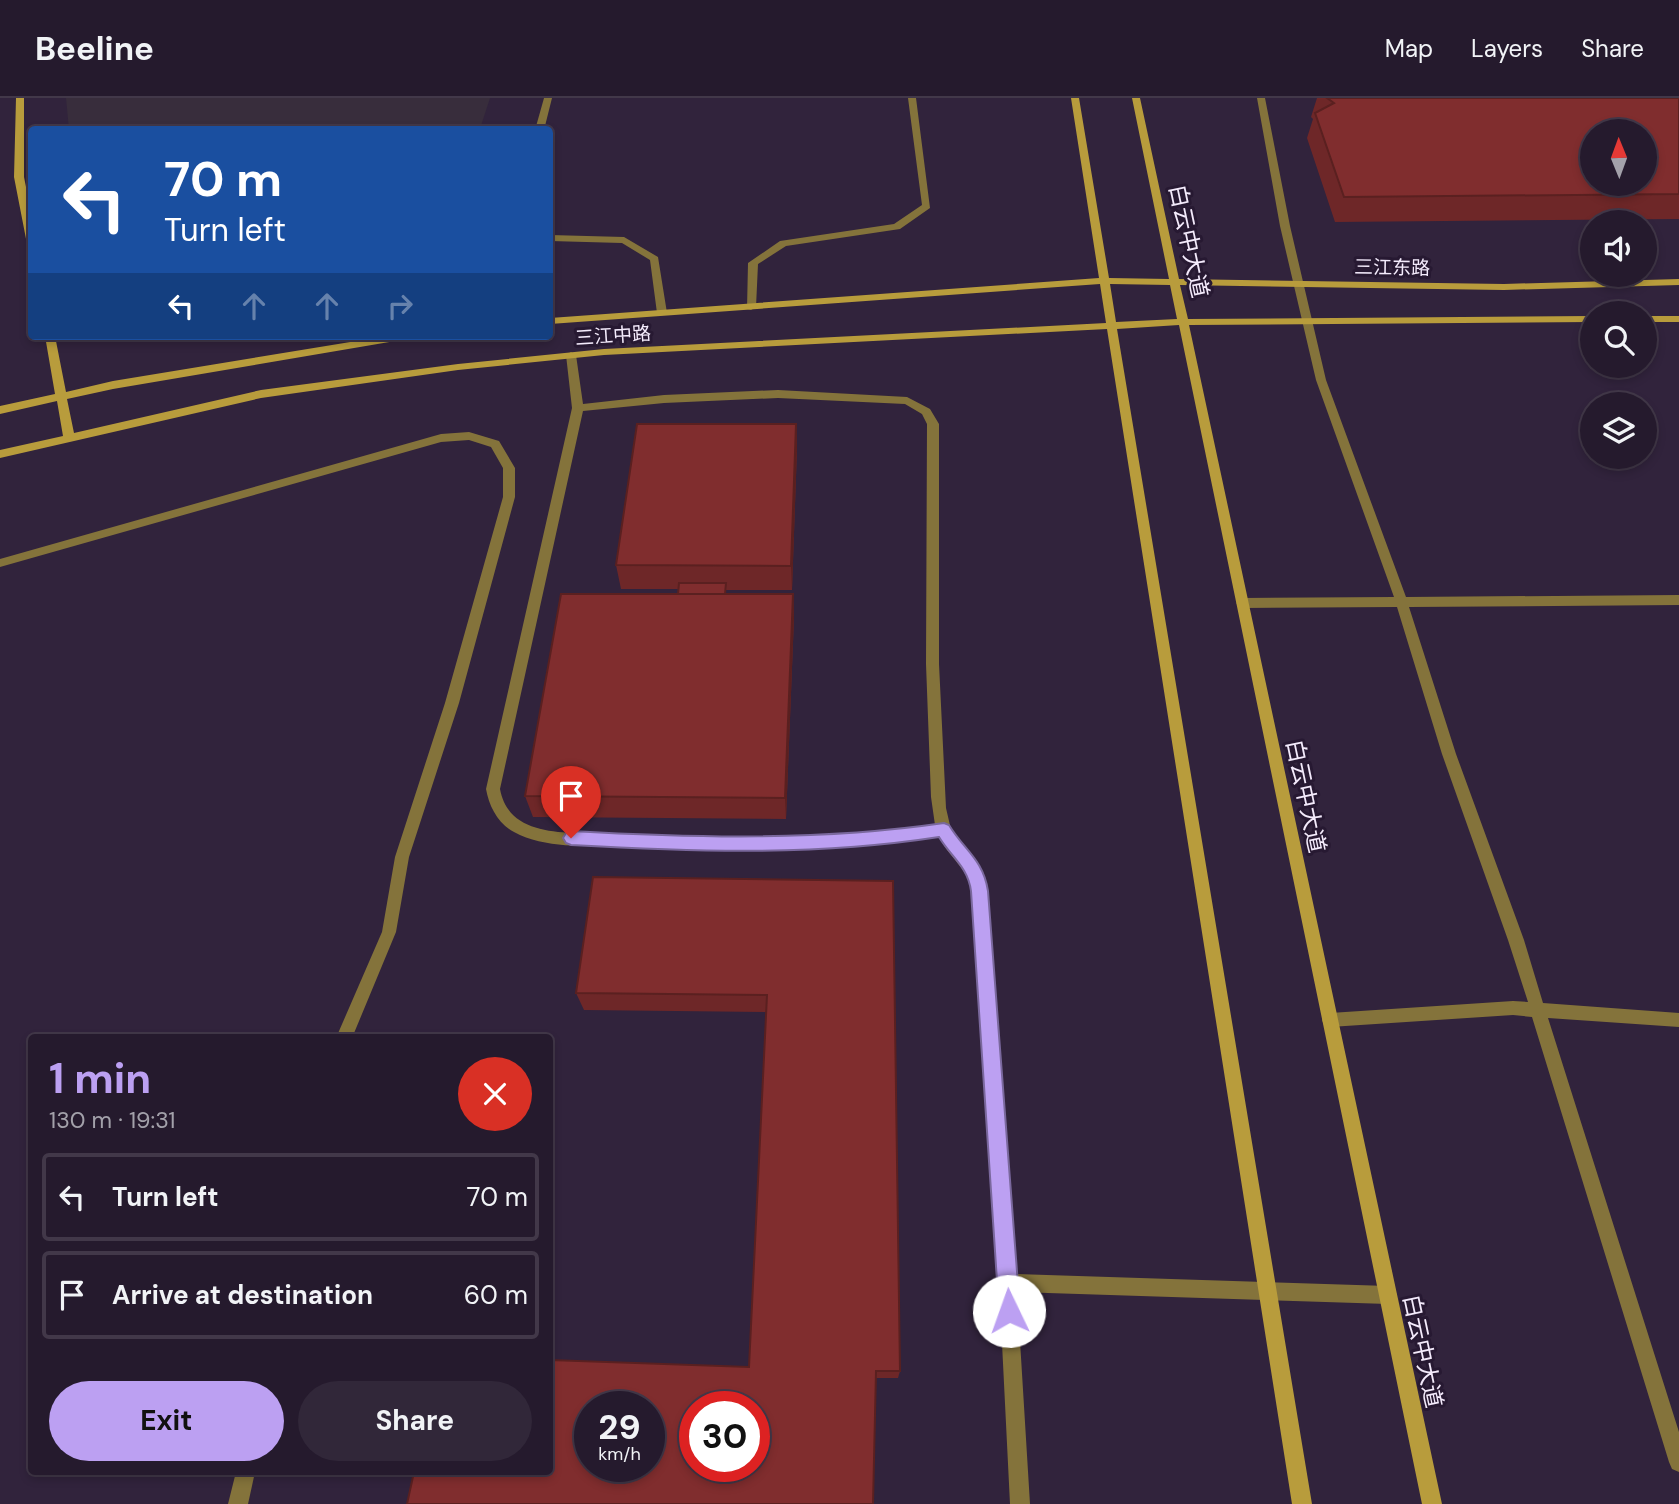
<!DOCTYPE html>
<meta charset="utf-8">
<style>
body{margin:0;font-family:"DM Sans","Noto Sans SC",sans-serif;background:#312739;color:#f1f3f6;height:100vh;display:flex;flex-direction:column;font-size:26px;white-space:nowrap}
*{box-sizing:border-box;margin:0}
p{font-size:23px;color:#a3a1aa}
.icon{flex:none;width:38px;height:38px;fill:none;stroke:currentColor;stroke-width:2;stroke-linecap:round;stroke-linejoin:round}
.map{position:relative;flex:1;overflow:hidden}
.drawer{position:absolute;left:28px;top:936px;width:525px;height:441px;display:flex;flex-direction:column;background:#251a2d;border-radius:7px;box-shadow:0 4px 10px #0003,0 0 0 2px #423849}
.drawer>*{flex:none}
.banner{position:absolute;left:28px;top:28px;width:525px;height:214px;border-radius:7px;box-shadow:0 4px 10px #0003,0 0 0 2px #423849;background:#1a4fa0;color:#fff;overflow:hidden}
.needle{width:46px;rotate:359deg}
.buttons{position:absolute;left:1580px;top:21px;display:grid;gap:14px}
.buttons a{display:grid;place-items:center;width:77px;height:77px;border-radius:50%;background:#251a2d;box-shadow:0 4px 10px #0003,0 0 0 2px #423849;font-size:35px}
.speed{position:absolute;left:574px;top:1293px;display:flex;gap:14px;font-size:35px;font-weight:700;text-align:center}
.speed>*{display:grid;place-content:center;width:91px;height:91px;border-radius:50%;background:#251a2d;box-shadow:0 4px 10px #0003,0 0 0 2px #423849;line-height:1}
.speed small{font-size:18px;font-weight:400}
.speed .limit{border:10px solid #d22;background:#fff;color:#111}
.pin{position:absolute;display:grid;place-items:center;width:60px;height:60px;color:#fff;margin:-72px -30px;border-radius:50% 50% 50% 0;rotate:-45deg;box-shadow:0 0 7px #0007}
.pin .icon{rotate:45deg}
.me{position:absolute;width:77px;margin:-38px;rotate:357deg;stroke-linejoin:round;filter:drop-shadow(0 0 5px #0008)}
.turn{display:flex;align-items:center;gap:24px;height:147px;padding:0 21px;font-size:32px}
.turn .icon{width:91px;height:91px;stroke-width:2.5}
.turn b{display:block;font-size:49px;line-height:60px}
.lanes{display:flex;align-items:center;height:66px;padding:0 21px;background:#0003;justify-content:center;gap:35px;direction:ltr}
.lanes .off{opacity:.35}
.round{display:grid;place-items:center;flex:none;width:74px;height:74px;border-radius:37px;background:#312739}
.overview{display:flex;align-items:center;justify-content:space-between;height:119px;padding:0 21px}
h1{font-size:42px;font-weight:700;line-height:52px;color:#bca0f2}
.button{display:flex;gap:14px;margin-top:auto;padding:14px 21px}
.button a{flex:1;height:80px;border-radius:42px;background:#bca0f2;color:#111;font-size:28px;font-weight:700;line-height:80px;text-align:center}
.button a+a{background:#312739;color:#f1f3f6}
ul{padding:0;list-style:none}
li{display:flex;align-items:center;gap:21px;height:88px;margin:0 14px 10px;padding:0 7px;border:4px solid #423849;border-radius:7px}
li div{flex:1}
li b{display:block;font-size:26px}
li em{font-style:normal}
header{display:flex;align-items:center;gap:42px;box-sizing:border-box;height:98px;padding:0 35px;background:#251a2d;border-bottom:2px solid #423849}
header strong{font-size:33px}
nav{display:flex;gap:38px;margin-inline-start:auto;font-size:24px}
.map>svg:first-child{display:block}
</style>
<header>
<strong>Beeline</strong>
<nav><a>Map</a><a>Layers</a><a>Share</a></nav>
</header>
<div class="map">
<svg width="1679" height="1406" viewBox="0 0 1679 1406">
<rect width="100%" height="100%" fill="#31233c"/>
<path fill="#382d3c" d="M66 0H490L480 31 69 32Z"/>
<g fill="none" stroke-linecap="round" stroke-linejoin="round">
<g fill="#84733b" fill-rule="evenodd">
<path d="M544 0H552L544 32H535Z"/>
<path d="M908 0H916L930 110 900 131 786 148 758 166 756 209 751 212 747 211 748 165 780 143 894 126 922 107Z"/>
<path d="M1257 0H1265L1290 128 1326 282 1406 499 1679 497V507L1409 509 1456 656 1524 842 1543 905 1679 915V929L1548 920 1679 1334V1374L1672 1371 1669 1364 1532 919 1513 917 1330 929 1324 927 1322 922 1324 917 1330 915 1513 903 1528 904 1508 842 1442 656 1397 509 1242 510 1236 505 1242 500 1394 499 1316 282 1280 128Z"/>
<path d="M550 137 624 139 658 159 667 215 666 217H658L657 215 650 162 622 145 550 143Z"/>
<path d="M571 254 576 257 583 306 664 297 778 292 907 299 930 311 939 326V566L946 710 952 736 978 768 987 793 1016 1176 1388 1188 1394 1191 1397 1197 1394 1203 1388 1206 1017 1194 1030 1406H1010L999 1185 973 793C967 770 949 759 939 739 832 753 727 754 619 749 585 747 545 751 514 734 498 726 489 708 486 691L572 310 566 257ZM778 300 905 306 922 316 927 326 926 566 931 699 935 727C814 743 694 740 572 735 540 733 507 728 500 691L583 313 664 305Z"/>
<path d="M469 334 499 343 515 370V399L459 605 409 759 396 834 352 940H336L382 834 395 759 445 605 503 399V370L491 349 469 342 441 344 0 469V461L441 336Z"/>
<path d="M236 1374H255L248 1406H228Z"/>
</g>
<g fill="#b89c3c" fill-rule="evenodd">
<path d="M16 0H24V79L32 119V149L27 146 14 79Z"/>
<path d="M1071 0H1079L1109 180 1169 181 1132 0H1140L1179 181 1504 186 1679 181V187L1504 192 1180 187 1188 221 1592 218V224L1189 227 1442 1406H1422L1179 227 1117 231 1312 1406H1292L1107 231 604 257 458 272 261 300 0 360V352L63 338 57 303 0 316V308L55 296 45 238H55L66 294 113 283 387 238H412L407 241 113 291 67 301 74 335 261 292 458 266 604 251 1106 225 1100 186 550 226V220L1099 180ZM1110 186 1170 187 1177 221 1116 224Z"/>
<rect x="1645" y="218" width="34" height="6"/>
</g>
</g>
<g fill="#6e2728">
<path d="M1317 0H1679V121L1335 124 1307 40 1313 21 1311 19Z"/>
<path d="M796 326 797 351 792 492H726V496H793L794 520 786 721 533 719 525 698 678 496 679 491H621L616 467Z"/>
<path d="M893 783 900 1273 898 1280H875L767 914 584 912 576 895Z"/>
</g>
<g fill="#5a2020">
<path d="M796 326 797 351 792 492 791 468Z"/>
<path d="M793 496 794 520 786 721 785 700Z"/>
</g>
<g fill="#802d2e" stroke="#5a2020" stroke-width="2" fill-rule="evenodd">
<path d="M1327 0H1679V96L1344 99 1315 15 1334 5ZM1592 33H1645V86H1592Z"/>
<path d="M637 326H796L791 468 616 467Z"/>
<path d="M679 485H726L725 496H678Z"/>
<path d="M561 496H793L785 700 525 698Z"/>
<path d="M593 779 893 783 900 1273H876L873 1406H407L414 1374H550V1262L749 1269 767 897 576 895ZM590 1309H649V1368H590ZM695 1309H754V1368H695Z"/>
</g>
<path fill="#bca0f2" stroke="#7a689d" stroke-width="2" d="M944 725 949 727C964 752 983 761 988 793L1020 1213 1017 1220 1009 1223 1002 1220 999 1213 971 793C968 769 951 759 939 739 817 758 695 754 571 747L566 745 563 740 566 735 571 733C696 740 820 743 944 725Z"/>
<g text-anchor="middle" stroke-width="6" stroke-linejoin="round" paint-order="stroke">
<g font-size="19" fill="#f4ebfc" stroke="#271932">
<text transform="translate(1392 169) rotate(1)" y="7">三江东路</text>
<text transform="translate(613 237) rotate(-4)" y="7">三江中路</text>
</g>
<g font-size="23" fill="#f4ebfc" stroke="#271932">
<text transform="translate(1189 143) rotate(78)" y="8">白云中大道</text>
<text transform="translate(1306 698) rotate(78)" y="8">白云中大道</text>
<text transform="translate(1423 1253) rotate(78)" y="8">白云中大道</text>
</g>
</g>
</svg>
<div class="buttons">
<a><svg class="needle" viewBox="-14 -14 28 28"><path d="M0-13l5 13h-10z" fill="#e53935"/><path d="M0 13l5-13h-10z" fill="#a3a1aa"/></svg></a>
<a><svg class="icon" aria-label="sound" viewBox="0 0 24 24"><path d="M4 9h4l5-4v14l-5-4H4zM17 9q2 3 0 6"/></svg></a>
<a><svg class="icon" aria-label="search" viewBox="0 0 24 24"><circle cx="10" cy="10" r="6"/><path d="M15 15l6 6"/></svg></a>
<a><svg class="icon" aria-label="layers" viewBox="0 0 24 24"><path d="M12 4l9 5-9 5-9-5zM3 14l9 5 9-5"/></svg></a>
</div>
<div class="speed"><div>29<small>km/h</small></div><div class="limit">30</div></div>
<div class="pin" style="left:571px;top:740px;background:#d93025"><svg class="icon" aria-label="arrive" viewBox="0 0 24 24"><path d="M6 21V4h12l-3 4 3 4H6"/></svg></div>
<svg class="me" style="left:1009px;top:1213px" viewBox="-20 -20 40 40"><circle r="19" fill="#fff"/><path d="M0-13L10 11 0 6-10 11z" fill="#bca0f2"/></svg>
<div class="banner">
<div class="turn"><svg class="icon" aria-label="left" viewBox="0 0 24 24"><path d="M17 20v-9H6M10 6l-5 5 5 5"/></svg><div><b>70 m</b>Turn left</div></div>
<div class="lanes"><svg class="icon" aria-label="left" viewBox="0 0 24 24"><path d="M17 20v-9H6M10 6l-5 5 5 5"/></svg><svg class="icon off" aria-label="ahead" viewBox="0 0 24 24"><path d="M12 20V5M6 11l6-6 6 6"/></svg><svg class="icon off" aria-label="ahead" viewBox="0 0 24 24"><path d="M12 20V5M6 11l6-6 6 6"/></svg><svg class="icon off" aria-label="right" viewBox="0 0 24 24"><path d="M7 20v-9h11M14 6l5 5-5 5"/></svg></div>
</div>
<section class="drawer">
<div class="overview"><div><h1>1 min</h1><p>130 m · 19:31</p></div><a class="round" style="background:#d93025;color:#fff"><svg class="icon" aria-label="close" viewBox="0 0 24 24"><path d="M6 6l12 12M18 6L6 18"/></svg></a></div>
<ul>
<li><svg class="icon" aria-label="left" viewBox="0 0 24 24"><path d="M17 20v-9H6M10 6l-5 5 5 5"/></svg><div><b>Turn left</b></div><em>70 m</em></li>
<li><svg class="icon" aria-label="arrive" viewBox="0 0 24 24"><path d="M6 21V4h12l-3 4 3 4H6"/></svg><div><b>Arrive at destination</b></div><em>60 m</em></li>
</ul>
<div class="button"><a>Exit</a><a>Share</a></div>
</section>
</div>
